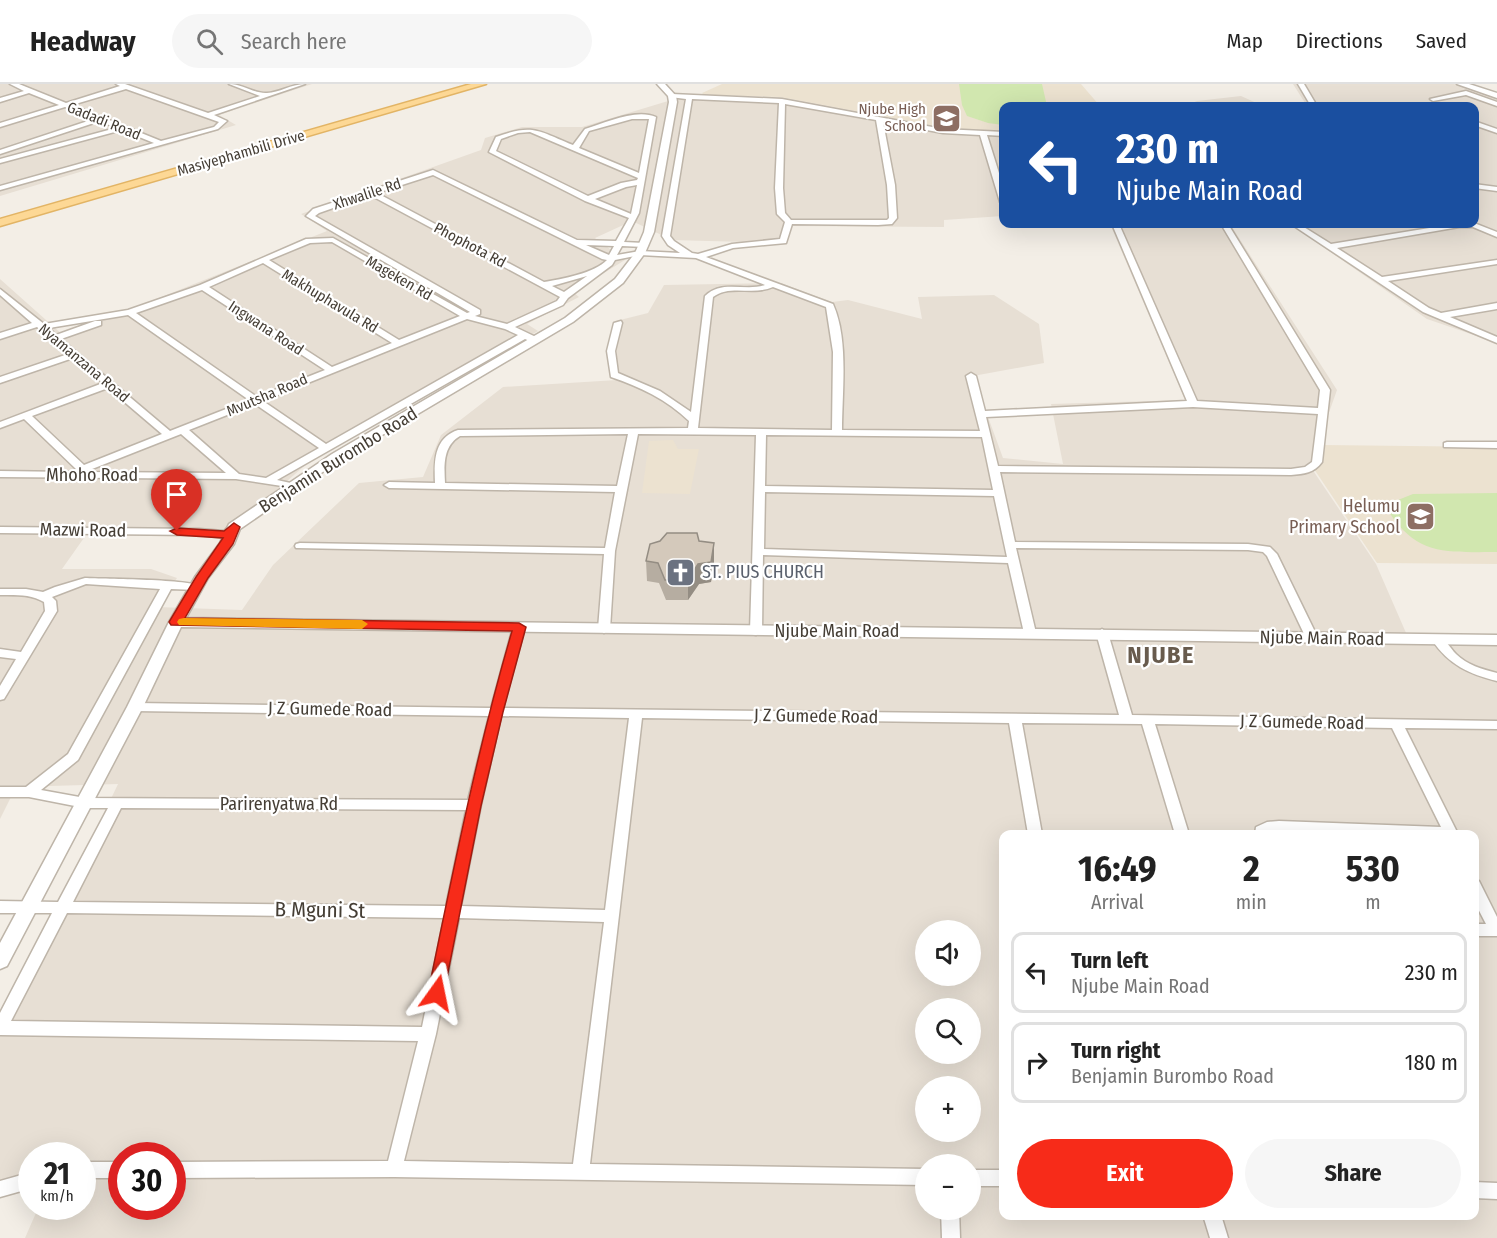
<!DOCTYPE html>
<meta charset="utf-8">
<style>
body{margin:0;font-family:"Fira Sans Condensed",sans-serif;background:#f6f6f6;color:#222;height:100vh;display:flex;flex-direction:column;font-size:22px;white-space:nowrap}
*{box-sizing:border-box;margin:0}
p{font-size:20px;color:#767676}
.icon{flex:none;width:33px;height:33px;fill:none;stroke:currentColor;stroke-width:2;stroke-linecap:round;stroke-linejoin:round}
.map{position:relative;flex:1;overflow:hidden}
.panel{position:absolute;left:999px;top:746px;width:480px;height:390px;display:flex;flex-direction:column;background:#fff;border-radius:12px;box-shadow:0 6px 24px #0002}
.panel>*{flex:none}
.guide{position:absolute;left:999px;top:18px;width:480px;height:126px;border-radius:12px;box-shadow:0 6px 24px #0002;background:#1a4fa0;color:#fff;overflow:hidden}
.buttons{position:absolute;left:915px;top:836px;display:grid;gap:12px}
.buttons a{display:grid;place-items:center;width:66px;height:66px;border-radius:50%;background:#fff;box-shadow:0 6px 24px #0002;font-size:30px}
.speed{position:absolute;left:18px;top:1058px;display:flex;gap:12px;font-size:30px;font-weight:700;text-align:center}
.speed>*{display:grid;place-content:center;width:78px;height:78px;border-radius:50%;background:#fff;box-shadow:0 6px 24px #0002;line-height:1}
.speed small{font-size:15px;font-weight:400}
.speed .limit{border:9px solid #d22;background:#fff;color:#111}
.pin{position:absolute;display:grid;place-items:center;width:51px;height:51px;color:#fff;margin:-62px -26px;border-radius:50% 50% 50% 0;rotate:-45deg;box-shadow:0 0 6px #0007}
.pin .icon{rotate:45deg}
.me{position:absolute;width:66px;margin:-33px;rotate:12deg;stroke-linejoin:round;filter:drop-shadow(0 0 4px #0008)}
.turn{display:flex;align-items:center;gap:21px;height:126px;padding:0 18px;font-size:27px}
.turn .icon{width:78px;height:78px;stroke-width:2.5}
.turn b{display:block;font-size:42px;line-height:51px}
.eta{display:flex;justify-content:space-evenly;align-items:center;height:102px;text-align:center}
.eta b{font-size:36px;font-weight:700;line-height:42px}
.button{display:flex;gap:12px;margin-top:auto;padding:12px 18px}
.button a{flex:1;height:69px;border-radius:36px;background:#f72b19;color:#fff;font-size:24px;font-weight:700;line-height:69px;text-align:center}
.button a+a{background:#f6f6f6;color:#222}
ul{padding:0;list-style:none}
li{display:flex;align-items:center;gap:18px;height:81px;margin:0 12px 9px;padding:0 6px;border:3px solid #e0e0e0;border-radius:12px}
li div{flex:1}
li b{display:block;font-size:22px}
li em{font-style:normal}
header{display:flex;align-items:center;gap:36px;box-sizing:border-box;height:84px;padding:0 30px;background:#fff;border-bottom:2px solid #e0e0e0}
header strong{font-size:28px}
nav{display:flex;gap:33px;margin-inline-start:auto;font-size:21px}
.search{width:420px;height:54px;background:#f6f6f6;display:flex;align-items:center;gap:15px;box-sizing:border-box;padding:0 21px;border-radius:33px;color:#767676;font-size:22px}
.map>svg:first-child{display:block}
</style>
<header>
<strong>Headway</strong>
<div class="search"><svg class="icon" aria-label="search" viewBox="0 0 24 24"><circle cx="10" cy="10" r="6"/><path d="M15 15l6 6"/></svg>Search here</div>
<nav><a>Map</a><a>Directions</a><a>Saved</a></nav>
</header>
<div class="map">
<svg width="1497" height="1154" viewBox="0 0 1497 1154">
<rect width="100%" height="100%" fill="#f3eee6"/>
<g fill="#e7dfd4" fill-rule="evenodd">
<path d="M0 0H312L219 31 236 41 0 112Z"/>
<path d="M1293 0H1454L1497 15V259L1427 235 1290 140H1474V22H1307Z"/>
<path d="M688 11 780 13 951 45 1003 49V132L944 136V143L792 142 783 159 672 156 632 137 595 154 625 176 573 208 579 213 527 240 538 247 310 377 223 453 86 451 62 485H151L177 494 157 523 242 526 273 481 359 399 423 393 441 351 503 303 617 296 616 237 648 229 664 201 781 199 832 218 848 216 922 235 918 213 994 211 1039 240 1044 279 973 292 1003 374 1063 380 1051 320 1185 316 1110 140H1230L1337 306 1310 382 1376 480 1410 558H1497V1154H25L39 1122H82V1071H32L31 1109H0V947L118 700 16 703 0 735V195L64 252 327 147 301 130 481 66 485 54 522 43H582ZM1004 750H1474V1131H1004ZM926 846H970V891H926ZM926 924H970V969H926ZM926 1002H970V1047H926ZM122 1071H172V1122H122ZM926 1080H970V1125H926Z"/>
<path d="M1241 12 1263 22H1185L1197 17Z"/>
</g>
<g fill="#ece2d0">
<path d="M722 0H1081L1100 22H1004L1003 49 980 48 951 45 780 13 704 11 702 9Z"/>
<path d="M673 356 678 365H699L690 410 642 409 649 357Z"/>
<path d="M1323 361 1497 363V480L1377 479 1314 385Z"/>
</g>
<g fill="#d1e7af">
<path d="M959 0H1042L1047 22H1004L1003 41 988 39 967 32 962 21Z"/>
<path d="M1497 409V468C1449 468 1418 473 1389 428L1398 416 1413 410Z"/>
</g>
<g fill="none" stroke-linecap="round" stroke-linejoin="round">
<defs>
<g id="minor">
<path d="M10 0H19L66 19 120 2 116 0H125L208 29 260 12 229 0C243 0 255 10 267 9 279 9 291 0 305 0L214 31 227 37 218 45 0 106V102L154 59 122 46 0 79V75L116 44 100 37 0 70V66L94 35 65 23 0 43V39L59 21 29 9 0 18V14L24 7ZM126 5 219 38 214 43 161 57 72 21Z"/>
<path d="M1298 0H1304L1317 22H1311Z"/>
<path d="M1466 7 1497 18V22L1466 11 1433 17 1430 15Z"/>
<path d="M672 10 782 15 943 45 1004 48V52L987 51 1004 105V120L1000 118 980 51 943 49 883 38 895 101 897 134 892 140 878 141 792 140 786 159 733 164 706 173 833 220C849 255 842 308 842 346L980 347 966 292 971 289 976 292 985 327 1187 317 1112 140H1119L1197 317 1318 324 1320 306 1221 140H1228L1330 306 1322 378C1314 389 1304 390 1291 391L1000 388 1015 458 1248 460 1270 463 1277 470 1318 554 1316 557 1312 558 1306 554 1267 472 1263 468 1248 466 1016 464 1036 549 1030 553 1024 549 1008 479 763 471 762 547 756 551 752 550 750 547 756 351 638 350 615 467 610 545 604 549 598 545 604 470 296 464 295 462 296 460 300 459 605 464 615 408 389 404 384 401 389 398 435 399C434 377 434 354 458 346L688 344 689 337C666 315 640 303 611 293L607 267 614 239 621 237 622 239 615 267 618 289 660 307 691 328 705 212C722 195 745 208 765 201L696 174 640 171 615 176 612 181 568 214 563 221 515 243 538 254V258H532L525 255 277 396 295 400 296 402 295 404 236 395 0 393V387L69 388 76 385 24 335 0 344V338L103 299 73 274 0 299V293L68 270 37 243 0 255V249L32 239 0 211V205L44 240 128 226 200 201 306 155 333 154 467 229 470 228 306 132 313 125 433 86 577 156 616 157 629 134 585 117 489 68 496 53C534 39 538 47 573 61L585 45C605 39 636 24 656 33L639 129 624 158 644 159 648 161 644 163 622 162 617 171 640 167 680 169 668 161 662 152 686 15 670 13 669 12ZM692 15 779 19 775 104 777 130 785 138 780 155 732 160 698 170 692 169 674 157 670 152ZM785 20 876 36 887 101 889 134 887 136H791L785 129 783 104ZM632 35H649L639 89 579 64 589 47ZM530 48 638 94 637 96 621 99 588 112 496 67 501 55 518 49ZM433 91 602 175 607 176C595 189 562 195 544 198L377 109ZM637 101 631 130 595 115 626 103ZM370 111 560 213 557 217 507 240 475 232 480 230V226L315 132 319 129ZM332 158 460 232 399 256 269 176 310 159ZM586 161 614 162 609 171ZM263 179 392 259 332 283 209 203ZM587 192 564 208 552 202ZM773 203 826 223 833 268 832 346 698 344 713 213C730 200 753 212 773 203ZM202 206 325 286 257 313 136 229ZM128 231 249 316 170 347 61 255 101 241V237H95L56 251 49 244ZM467 235 505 245 518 251 326 360 263 317ZM108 304 162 350 84 381 32 332ZM255 320 319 364 266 394 239 390 189 346ZM1193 323 1318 330 1312 378 1305 383 1291 385 998 382 986 333ZM181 350 226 389 87 388V387ZM628 350 617 402 445 399C444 381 443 362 460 352ZM766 351 982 353 993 406 765 402ZM765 408 994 412 1007 473 764 465Z"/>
<path d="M1474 37 1497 45V49L1474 41Z"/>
<path d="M1474 100 1497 103V107L1474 104Z"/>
<path d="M1474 139 1497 148V153L1473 143H1459L1337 164 1382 193 1497 176V180L1388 197 1429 224 1441 229 1497 219V225L1450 233 1497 253V259L1423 228 1291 140H1299L1331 160 1454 140Z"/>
<path d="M1447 358H1497V364L1444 363V359Z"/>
<path d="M234 440 239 443 231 453 227 454 199 451 0 449V443L199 445 224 447 230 441Z"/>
<path d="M85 494C104 495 192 495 202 503L196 506 171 505 78 676 41 706 85 714 468 716 489 632 135 627 129 623 135 619 491 624 513 543 519 539 525 543 503 624 1119 631 1096 549 1102 545 1108 549 1132 631 1497 637V645L1405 644 1458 750H1350L1279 747 1270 748 1269 750H1255L1256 743 1267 738 1279 737 1441 743 1392 644 1155 640 1189 750H1175L1142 640 1022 639 1042 750H1028L1009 639 642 634 590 1080 926 1085V1101L394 1093 172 1094V1078L388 1077 418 957 0 951V929L52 829H0V817L58 818 108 724H85L29 713H0V703H26L68 670 160 505 86 500 52 513 56 517 57 527 4 615 0 616V602L16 575 0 573V565L21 568 45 527 44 518C31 510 15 511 0 511V505H26L43 508 55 503ZM501 632 629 634 605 826 461 822 481 721ZM121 724 466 726 446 822 73 818ZM67 829 444 834 422 943 11 937ZM459 834 604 838 573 1080 404 1077 436 950Z"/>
<path d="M1438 552C1446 555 1450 564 1456 570 1467 581 1482 585 1497 589V597C1469 590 1449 581 1432 556Z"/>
<path d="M1474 796 1479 797 1497 833V852H1474V840H1486L1474 817Z"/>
<rect x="82" y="1078" width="40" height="16"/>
<rect x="970" y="1086" width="34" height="16"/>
<path d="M32 1088V1104L0 1113V1097Z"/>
<path d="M1474 1098 1497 1099V1115L1474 1114Z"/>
<path d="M941 1125H959L960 1154H942Z"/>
<path d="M1203 1131H1221L1228 1154H1210Z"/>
</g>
<g id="tertiary">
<path d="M657 0H665L676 12 677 18 654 148 645 169 623 199 573 238 340 376 240 445 234 460 208 494 186 534 1497 551V561L181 543 143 623 7 882 0 885V859L127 623 169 538 195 493 220 459 229 440 332 370 565 234 615 195 635 169 644 148 669 18 668 12Z"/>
<path d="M1457 0H1469L1497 9V14Z"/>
</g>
<path id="primary" d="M471 0H486L0 142V135Z"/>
</defs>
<use href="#minor" stroke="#beb5a9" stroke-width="3"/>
<use href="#tertiary" stroke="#beb5a9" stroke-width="3"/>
<use href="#primary" stroke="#e2b465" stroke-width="3"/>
<use href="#minor" fill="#fff" fill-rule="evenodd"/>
<use href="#tertiary" fill="#fff" fill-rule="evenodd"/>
<use href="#primary" fill="#fdd895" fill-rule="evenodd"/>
</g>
<path fill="#b6ada1" d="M699 457 714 459V479L711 498 699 500 688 516H666L659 499 647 497 646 477Z"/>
<path fill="#948d83" d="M714 459V479L711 498 699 500 688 516V496L698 480Z"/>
<path fill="#d4c9bb" stroke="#948d83" stroke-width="1.5" d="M667 449H697L699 457 714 459 711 478 698 480 688 496H665L658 479 646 477 650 460 660 457Z"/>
<path fill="#f72b19" stroke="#a11c10" stroke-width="1.5" d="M234 439 240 443 233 460 208 494 185 534 519 539 526 543 503 628 481 722 443 914 437 916 431 914 428 909C453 787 477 666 512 547L171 541 169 538 196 493 223 454 177 451 170 447 177 444 224 447Z"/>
<path fill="#f59e0b" d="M184 534 362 536 368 540 362 545 179 541 177 538 179 535Z"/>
<defs>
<symbol id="school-square" viewBox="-11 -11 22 22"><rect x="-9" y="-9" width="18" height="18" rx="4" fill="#8d6e63" stroke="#fff"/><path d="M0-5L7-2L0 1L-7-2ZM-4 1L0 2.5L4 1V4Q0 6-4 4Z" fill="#fff"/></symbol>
<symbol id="church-square" viewBox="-11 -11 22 22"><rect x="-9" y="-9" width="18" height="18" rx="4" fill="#6b7280" stroke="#fff"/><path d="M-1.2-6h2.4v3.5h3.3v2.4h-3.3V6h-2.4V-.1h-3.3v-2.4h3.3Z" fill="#fff"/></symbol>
</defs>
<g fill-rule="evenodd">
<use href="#school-square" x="930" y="18" width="33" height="33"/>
<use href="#school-square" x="1404" y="416" width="33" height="33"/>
<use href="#church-square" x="664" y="472" width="33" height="33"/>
</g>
<g text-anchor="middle" stroke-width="4.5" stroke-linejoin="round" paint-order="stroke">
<g font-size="15" fill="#785e54" stroke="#fff" text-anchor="end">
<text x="926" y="30">Njube High<tspan x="926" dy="17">School</tspan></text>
</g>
<g font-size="15" fill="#453e35" stroke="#fff">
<text transform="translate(104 37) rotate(22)" y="5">Gadadi Road</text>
<text transform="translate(241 69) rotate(-16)" y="5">Masiyephambili Drive</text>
<text transform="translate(367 110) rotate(-18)" y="5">Xhwalile Rd</text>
<text transform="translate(470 161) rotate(28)" y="5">Phophota Rd</text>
<text transform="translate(399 194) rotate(30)" y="5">Mageken Rd</text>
<text transform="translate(330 217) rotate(31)" y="5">Makhuphavula Rd</text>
<text transform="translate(266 244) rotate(33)" y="5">Ingwana Road</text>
<text transform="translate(84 279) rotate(40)" y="5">Nyamanzana Road</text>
<text transform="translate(267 311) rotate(-23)" y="5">Mvutsha Road</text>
</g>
<g font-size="18" fill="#453e35" stroke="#fff">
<text transform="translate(338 376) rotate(-32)" y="6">Benjamin Burombo Road</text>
<text x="92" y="397">Mhoho Road</text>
<text transform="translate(83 446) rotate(1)" y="6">Mazwi Road</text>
<text x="837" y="553">Njube Main Road</text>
<text transform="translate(1322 554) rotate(1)" y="6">Njube Main Road</text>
<text transform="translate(330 625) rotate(1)" y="6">J Z Gumede Road</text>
<text transform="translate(816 632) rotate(1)" y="6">J Z Gumede Road</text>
<text transform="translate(1302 638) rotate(1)" y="6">J Z Gumede Road</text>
<text x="279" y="726">Parirenyatwa Rd</text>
</g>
<g font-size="18" fill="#785e54" stroke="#fff" text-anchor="end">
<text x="1400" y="428">Helumu<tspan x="1400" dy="21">Primary School</tspan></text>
</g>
<g font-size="18" fill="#5b616d" stroke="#fff" text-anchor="start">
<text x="702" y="494">ST. PIUS CHURCH</text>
</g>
<g font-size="21" fill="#453e35" stroke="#fff">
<text transform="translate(320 826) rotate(1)" y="7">B Mguni St</text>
</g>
<g font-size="24" font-weight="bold" letter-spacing="1.5" fill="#685b4d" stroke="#fff">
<text x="1161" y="579">NJUBE</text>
</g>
</g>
</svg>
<div class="buttons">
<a><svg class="icon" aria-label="sound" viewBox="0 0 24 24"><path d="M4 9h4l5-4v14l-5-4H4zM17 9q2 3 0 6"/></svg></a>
<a><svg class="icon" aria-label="search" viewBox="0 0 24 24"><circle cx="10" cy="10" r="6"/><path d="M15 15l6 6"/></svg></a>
<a>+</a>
<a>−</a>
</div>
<div class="speed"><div>21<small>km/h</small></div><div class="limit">30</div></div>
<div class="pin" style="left:177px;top:447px;background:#d93025"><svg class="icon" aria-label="arrive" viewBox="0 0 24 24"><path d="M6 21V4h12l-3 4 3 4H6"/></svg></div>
<svg class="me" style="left:437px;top:909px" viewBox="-20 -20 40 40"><path d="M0-17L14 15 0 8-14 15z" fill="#f72b19" stroke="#fff" stroke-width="4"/></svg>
<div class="guide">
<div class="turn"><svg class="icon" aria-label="left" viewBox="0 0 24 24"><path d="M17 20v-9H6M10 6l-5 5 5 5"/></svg><div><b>230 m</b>Njube Main Road</div></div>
</div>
<section class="panel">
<div class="eta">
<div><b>16:49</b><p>Arrival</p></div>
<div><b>2</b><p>min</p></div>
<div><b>530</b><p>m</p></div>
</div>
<ul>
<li><svg class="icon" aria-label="left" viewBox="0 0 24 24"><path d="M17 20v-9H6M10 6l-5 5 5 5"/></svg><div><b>Turn left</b><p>Njube Main Road</p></div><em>230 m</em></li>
<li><svg class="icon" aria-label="right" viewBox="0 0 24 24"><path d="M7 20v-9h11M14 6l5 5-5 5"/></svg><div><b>Turn right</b><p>Benjamin Burombo Road</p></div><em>180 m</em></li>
</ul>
<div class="button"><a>Exit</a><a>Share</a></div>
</section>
</div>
